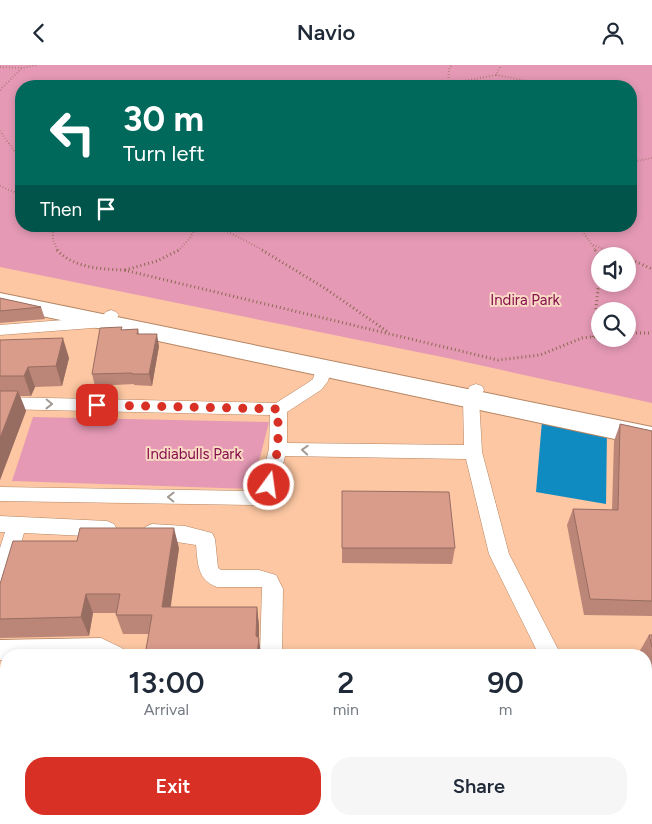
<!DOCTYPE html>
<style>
body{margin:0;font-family:Figtree,sans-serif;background:#f6f6f7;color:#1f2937;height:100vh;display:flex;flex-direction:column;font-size:19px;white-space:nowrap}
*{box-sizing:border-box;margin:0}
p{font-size:16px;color:#747a83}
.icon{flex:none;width:28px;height:28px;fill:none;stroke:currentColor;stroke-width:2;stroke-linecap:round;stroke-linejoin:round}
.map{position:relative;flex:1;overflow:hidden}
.sheet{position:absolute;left:0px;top:584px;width:652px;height:176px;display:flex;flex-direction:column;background:#fff;border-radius:20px 20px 0 0;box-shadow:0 2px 8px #0003}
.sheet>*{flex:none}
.guide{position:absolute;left:15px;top:15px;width:622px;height:152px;border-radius:20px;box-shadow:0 2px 8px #0003;background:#00695c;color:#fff;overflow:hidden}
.fabs{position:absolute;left:591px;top:182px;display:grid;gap:10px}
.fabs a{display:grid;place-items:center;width:45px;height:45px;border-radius:50%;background:#fff;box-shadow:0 2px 8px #0003;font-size:25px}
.pin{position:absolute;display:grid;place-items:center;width:42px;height:42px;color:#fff;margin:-21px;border-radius:10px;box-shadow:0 2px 8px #0006}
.me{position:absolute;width:55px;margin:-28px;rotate:14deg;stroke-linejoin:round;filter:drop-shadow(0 0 4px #0008)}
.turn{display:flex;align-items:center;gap:18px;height:105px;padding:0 25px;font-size:22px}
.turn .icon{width:65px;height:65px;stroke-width:2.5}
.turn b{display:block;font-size:35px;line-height:42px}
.then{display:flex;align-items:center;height:48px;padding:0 25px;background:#0003;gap:10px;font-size:19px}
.eta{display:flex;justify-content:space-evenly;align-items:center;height:85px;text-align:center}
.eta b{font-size:30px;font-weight:600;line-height:35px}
.action{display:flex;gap:10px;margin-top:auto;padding:10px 25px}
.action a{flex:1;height:58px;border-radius:20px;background:#d93025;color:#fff;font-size:20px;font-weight:600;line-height:58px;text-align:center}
.action a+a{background:#f6f6f7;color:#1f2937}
header{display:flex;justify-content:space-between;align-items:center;height:65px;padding:0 25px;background:#fff;font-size:22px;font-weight:600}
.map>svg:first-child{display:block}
</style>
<header><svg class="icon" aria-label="back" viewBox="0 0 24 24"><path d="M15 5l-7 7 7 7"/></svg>Navio<svg class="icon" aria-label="person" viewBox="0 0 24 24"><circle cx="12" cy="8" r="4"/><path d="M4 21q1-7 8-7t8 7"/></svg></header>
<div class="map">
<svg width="652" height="759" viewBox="0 0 652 759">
<rect width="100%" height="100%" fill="#fcc7a2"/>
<g fill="#e599b5" fill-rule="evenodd">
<path d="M0 0H652V338L447 293 0 202ZM21 21H631V161H21ZM600 191H628V219H600ZM600 246H628V274H600Z"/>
<path d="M33 352 269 357 252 424 12 416Z"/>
</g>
<path fill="#108bc2" d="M542 356 607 366 606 439 536 427Z"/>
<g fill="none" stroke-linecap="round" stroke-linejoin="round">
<defs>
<g id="street">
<path d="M111 245 116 247 119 250 110 260 105 262 0 270V260L101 252 106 247Z"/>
<path d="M324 297 330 298 332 302 328 316 321 325 287 347V378L464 380 463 334 470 321 476 319 482 321 484 325 479 334 482 387 509 489 561 590H539L489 489 466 394 285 391C279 415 280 432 253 440L0 436V422L251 426 260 420 269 384 270 350 0 344V332L276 338 309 317 313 314 318 298Z"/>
<path d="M0 451 107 456 114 459 117 464 114 469 107 472 24 468 10 514 7 520 0 522V483L5 467H0Z"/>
<path d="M152 459 185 461 212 468 215 474 218 503 221 505H259L276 510 283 524 282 590H260L262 522H217C197 515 198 498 196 480L145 472 142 467 145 462Z"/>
<path d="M101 573 122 583 125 590H6V595H0V575Z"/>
<rect x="646" y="671" width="6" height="22"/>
<path d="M87 754H111L110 759H86Z"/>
<rect x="252" y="754" width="24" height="5"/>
<path d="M620 754H644L646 759H622Z"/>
</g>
<path id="secondary" d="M0 228 652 362V382L0 242Z"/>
</defs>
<use href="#street" stroke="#b68562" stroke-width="1"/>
<use href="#secondary" stroke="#b68562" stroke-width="2"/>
<g stroke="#8c6a51" stroke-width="2" stroke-dasharray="0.5 2.5" stroke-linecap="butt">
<path d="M0 2 22 3"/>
<path d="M496 10 528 16 541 21"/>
<path d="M448 19 496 10 501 0"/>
<path d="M450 21 448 19 449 4 452 0"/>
<path d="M0 25 22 3 37 0"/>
<path d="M0 66 21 95"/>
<path d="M631 97 652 93"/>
<path d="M0 121 14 127 21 137"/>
<path d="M53 161V175L58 186"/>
<path d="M217 161 265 186"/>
<path d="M579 161 596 186"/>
<path d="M593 180 609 186"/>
<path d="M178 186 191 172 195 161"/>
</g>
<g stroke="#8c6a51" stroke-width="3" stroke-dasharray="1 3" stroke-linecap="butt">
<path d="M57 185C74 203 100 204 124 205L498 295 540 290 582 273 600 271"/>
<path d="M262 185 326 224 388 267"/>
<path d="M595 185 600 192"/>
<path d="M605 185 622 191"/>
<path d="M628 193 652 204"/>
<path d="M125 205 157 196 179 185"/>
<path d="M628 268H652"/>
<path d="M593 272 600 205"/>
</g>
<use href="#street" fill="#fff" fill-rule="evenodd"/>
<use href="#secondary" fill="#fff" fill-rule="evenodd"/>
</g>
<g fill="#bb8678">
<path d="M0 233 41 242 45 254 0 258Z"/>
<path d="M122 262V265L138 264 139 269 159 281 152 321 134 320V319L95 321 92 309Z"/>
<path d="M0 275 69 293 62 321 35 322 31 331H20L26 346 0 415Z"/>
<path d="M620 359 652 366V551L584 550 567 460 573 444 612 445 614 376Z"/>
<path d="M342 426 455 483 452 499 342 498Z"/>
<path d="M179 483 170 542H257L259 561V574L149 569H123L116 550 117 548H93L89 571 0 573V519Z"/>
<path d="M649 570H652V639L646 619V590H638V589Z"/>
<path d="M384 754H619L621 759H384Z"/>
</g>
<g fill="#986d61">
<path d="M157 269 159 281 152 321 149 309Z"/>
<path d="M63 273 69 293 62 321 56 301Z"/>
<path d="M28 302 35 322 31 331 24 311Z"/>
<path d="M18 326 26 346 0 415V373Z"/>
<path d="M174 463 179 483 168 561 162 542Z"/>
<path d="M86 529 93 548 89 571 81 552Z"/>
<path d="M257 542 259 561V574L261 590H257L256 571Z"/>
</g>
<g fill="#d99c8b" stroke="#986d61">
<path d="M0 233 41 242 0 246Z"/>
<path d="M122 262 121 265 138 264 137 269H157L149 309H132V308L92 309 100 263Z"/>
<path d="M63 273 56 301 28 302 24 311H0V275Z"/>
<path d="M0 326H18L0 373Z"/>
<path d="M620 359 652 366V536L590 534 573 444 618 445Z"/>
<path d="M342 426 449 427 455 483H342Z"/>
<path d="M80 463H174L162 542H257L256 571 259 573 257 590H145L152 550H116L120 529H86L81 552 0 554V519L13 476H77Z"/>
<path d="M649 570H652V582Z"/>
<path d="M386 754H619L621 759H386Z"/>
</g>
<defs><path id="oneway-chevron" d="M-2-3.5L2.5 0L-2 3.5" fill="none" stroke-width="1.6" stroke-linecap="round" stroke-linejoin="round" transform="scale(1.25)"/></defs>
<g stroke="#a19992">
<use href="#oneway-chevron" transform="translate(49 339) rotate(1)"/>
<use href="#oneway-chevron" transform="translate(305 385) rotate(-177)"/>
<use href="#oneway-chevron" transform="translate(171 432) rotate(-179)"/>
</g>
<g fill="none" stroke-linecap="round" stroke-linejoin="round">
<path stroke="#d93025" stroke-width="9" stroke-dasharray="0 16.2" d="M97 340 278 344V384L269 420"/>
</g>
<g text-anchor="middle" stroke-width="4" stroke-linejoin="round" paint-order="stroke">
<g font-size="15" fill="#86104d" stroke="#f9d9c3">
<text x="525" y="240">Indira Park</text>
<text x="194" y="394">Indiabulls Park</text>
</g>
</g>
</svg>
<div class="fabs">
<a><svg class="icon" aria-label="sound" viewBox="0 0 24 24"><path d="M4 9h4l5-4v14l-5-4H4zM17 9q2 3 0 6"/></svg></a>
<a><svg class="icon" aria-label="search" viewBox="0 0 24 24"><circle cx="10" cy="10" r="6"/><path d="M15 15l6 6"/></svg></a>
</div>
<div class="pin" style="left:97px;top:340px;background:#d93025"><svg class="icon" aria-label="arrive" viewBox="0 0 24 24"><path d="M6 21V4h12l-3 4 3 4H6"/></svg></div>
<svg class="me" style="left:269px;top:420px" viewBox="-20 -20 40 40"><circle r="17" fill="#d93025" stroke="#fff" stroke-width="3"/><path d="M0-11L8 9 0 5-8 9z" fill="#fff"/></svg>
<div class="guide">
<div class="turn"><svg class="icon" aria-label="left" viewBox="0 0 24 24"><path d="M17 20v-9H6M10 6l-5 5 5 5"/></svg><div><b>30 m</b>Turn left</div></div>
<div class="then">Then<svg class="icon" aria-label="arrive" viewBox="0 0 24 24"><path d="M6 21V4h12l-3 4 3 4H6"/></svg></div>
</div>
<section class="sheet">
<div class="eta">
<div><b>13:00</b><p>Arrival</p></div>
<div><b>2</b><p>min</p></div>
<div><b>90</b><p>m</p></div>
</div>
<div class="action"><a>Exit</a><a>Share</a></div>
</section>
</div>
